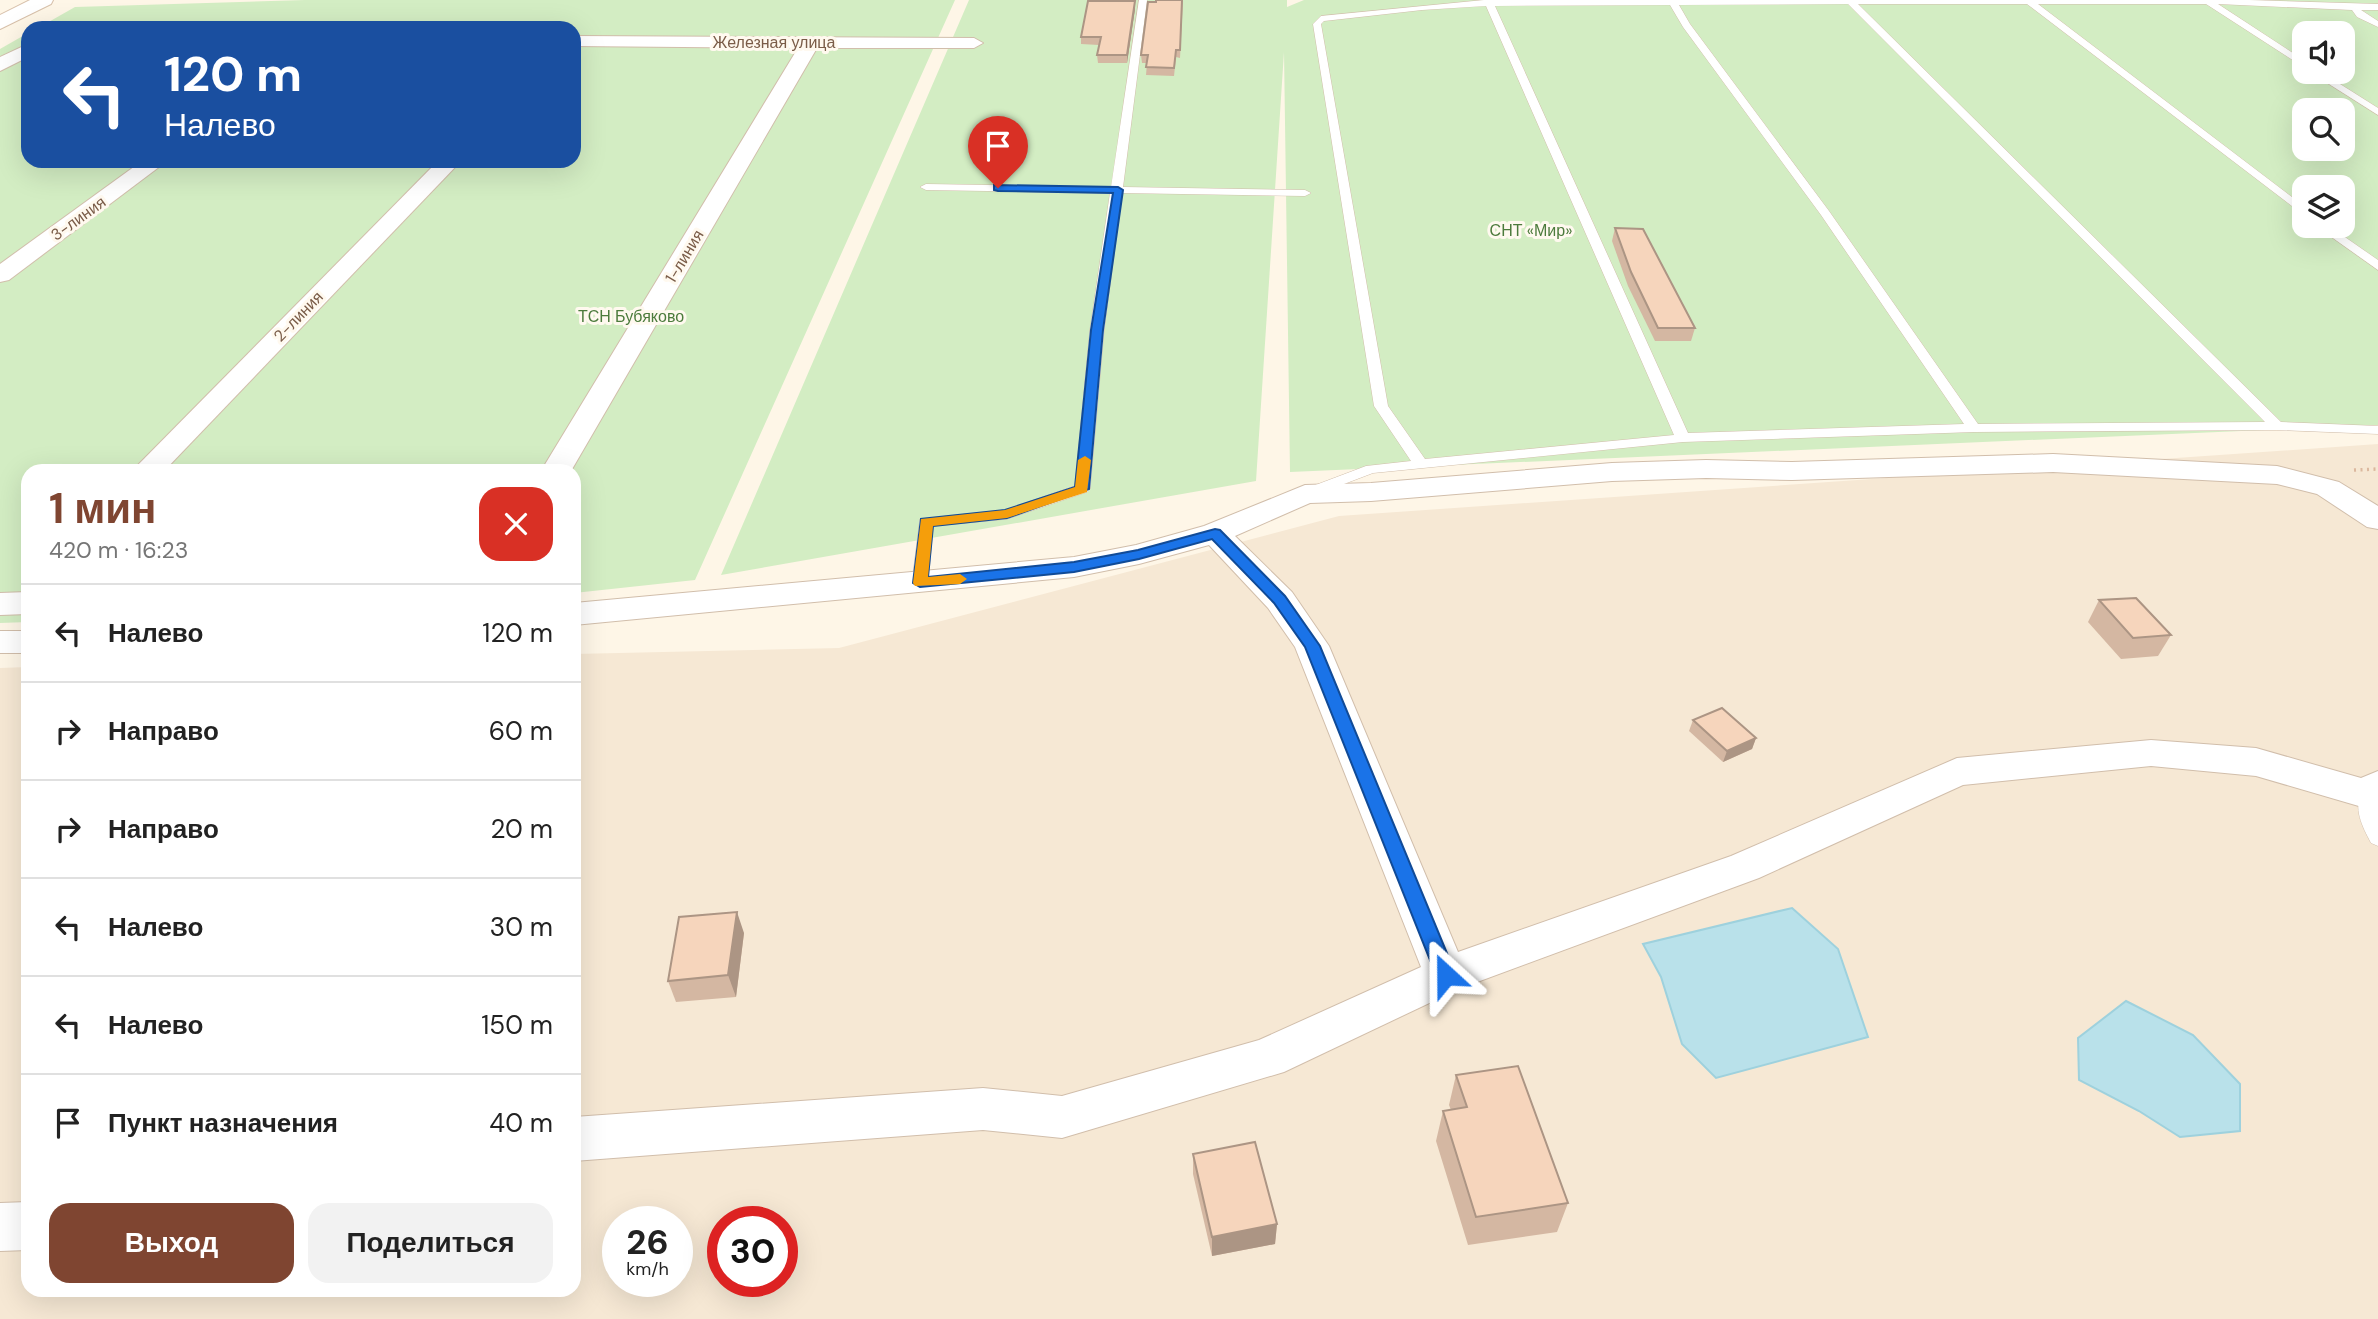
<!DOCTYPE html>
<html lang="ru">
<meta charset="utf-8">
<style>
body{margin:0;font-family:"DM Sans",sans-serif;background:#f2f2f2;color:#222;height:100vh;display:flex;flex-direction:column;font-size:26px;white-space:nowrap}
*{box-sizing:border-box;margin:0}
p{font-size:23px;color:#767676}
.icon{flex:none;width:38px;height:38px;fill:none;stroke:currentColor;stroke-width:2;stroke-linecap:round;stroke-linejoin:round}
.map{position:relative;flex:1;overflow:hidden}
.drawer{position:absolute;left:21px;top:464px;width:560px;height:833px;display:flex;flex-direction:column;background:#fff;border-radius:21px;box-shadow:0 7px 28px #0002}
.drawer>*{flex:none}
.hud{position:absolute;left:21px;top:21px;width:560px;height:147px;border-radius:21px;box-shadow:0 7px 28px #0002;background:#1a4fa0;color:#fff;overflow:hidden}
.fabs{position:absolute;left:2292px;top:21px;display:grid;gap:14px}
.fabs a{display:grid;place-items:center;width:63px;height:63px;border-radius:14px;background:#fff;box-shadow:0 7px 28px #0002;font-size:35px}
.speed{position:absolute;left:602px;top:1206px;display:flex;gap:14px;font-size:35px;font-weight:700;text-align:center}
.speed>*{display:grid;place-content:center;width:91px;height:91px;border-radius:50%;background:#fff;box-shadow:0 7px 28px #0002;line-height:1}
.speed small{font-size:18px;font-weight:400}
.speed .limit{border:10px solid #d22;background:#fff;color:#111}
.pin{position:absolute;display:grid;place-items:center;width:60px;height:60px;color:#fff;margin:-72px -30px;border-radius:50% 50% 50% 0;rotate:-45deg;box-shadow:0 0 7px #0007}
.pin .icon{rotate:45deg}
.me{position:absolute;width:77px;margin:-38px;rotate:336deg;stroke-linejoin:round;filter:drop-shadow(0 0 5px #0008)}
.turn{display:flex;align-items:center;gap:24px;height:147px;padding:0 28px;font-size:32px}
.turn .icon{width:91px;height:91px;stroke-width:2.5}
.turn b{display:block;font-size:49px;line-height:60px}
.round{display:grid;place-items:center;flex:none;width:74px;height:74px;border-radius:21px;background:#f2f2f2}
.summary{display:flex;align-items:center;justify-content:space-between;height:119px;padding:0 28px}
h1{font-size:42px;font-weight:700;line-height:52px;color:#7f4531}
.button{display:flex;gap:14px;margin-top:auto;padding:14px 28px}
.button a{flex:1;height:80px;border-radius:21px;background:#7f4531;color:#fff;font-size:28px;font-weight:700;line-height:80px;text-align:center}
.button a+a{background:#f2f2f2;color:#222}
ul{padding:0;list-style:none}
li{display:flex;align-items:center;gap:21px;height:98px;padding:0 28px;border-top:2px solid #e0e0e0}
li div{flex:1}
li b{display:block;font-size:26px}
li em{font-style:normal}
.map>svg:first-child{display:block}
</style>
<div class="map">
<svg width="2378" height="1319" viewBox="0 0 2378 1319">
<rect width="100%" height="100%" fill="#fef6e7"/>
<path fill="#f6e8d4" fill-rule="evenodd" d="M2378 444V1319H0V668L28 667V1290H574V654L839 648 1339 516ZM618 1222H677V1281H618ZM723 1222H782V1281H723Z"/>
<g fill="#d3edc3" fill-rule="evenodd">
<path d="M305 0H955L695 580 574 593V471H28V622L0 623V49L28 33V161H574V28H38L75 7Z"/>
<path d="M969 0H1287V7L1304 0H2378V425L1290 472 1284 52 1256 481 721 575ZM2305 33H2343V72H2305ZM2305 110H2343V149H2305ZM2305 187H2343V226H2305Z"/>
</g>
<g fill="#b9e1ea" stroke="#9ed1dd" stroke-width="2">
<path d="M1792 908 1838 949 1868 1037 1716 1078 1682 1044 1661 977 1643 944Z"/>
<path d="M2126 1001 2193 1035 2240 1084V1131L2180 1137 2139 1111 2079 1080 2078 1038Z"/>
</g>
<g fill="none" stroke-linecap="round" stroke-linejoin="round">
<defs>
<g id="lane">
<path d="M1139 0H1147L1123 187 1305 190 1311 193 1305 196 1122 193 1104 330 1090 489 1087 492 1007 519 933 526 928 583 920 588 914 587 912 583 920 519 1005 510 1075 486 1090 330 1110 193 926 190 920 187 926 184 1111 187Z"/>
<path d="M1484 0H2249L2378 4V10H2361L2378 21V27L2357 17 2352 10 2218 4 2305 61V68L2206 4H2038L2305 207V216L2027 4H1858L2281 422 2378 426V434L2277 430 1974 432 1683 442 1373 473 1315 495H1305L1302 492 1305 489 1366 466 1411 461 1374 406 1313 24 1321 16ZM1848 4 2265 422 1978 424 1829 211 1690 24 1679 5ZM1670 5 1683 27 1821 215 1964 424 1688 433 1495 6ZM1486 6 1674 435 1425 459 1388 406 1321 24 1324 21 1422 10Z"/>
<path d="M2310 72H2321L2378 108V115Z"/>
<path d="M2316 226H2329L2378 260V270Z"/>
<path d="M2369 788 2378 794V846L2371 843C2362 826 2353 809 2362 790Z"/>
</g>
<g id="street">
<path d="M574 36 974 38 983 43 974 48H817L571 471H541L798 48 574 46Z"/>
<path d="M28 44V57L0 71V57Z"/>
<path d="M142 161H167L9 280 0 282V264Z"/>
<path d="M438 161H461L164 471H132Z"/>
<path d="M2053 454 2277 466 2339 482 2378 506V529L2367 527 2317 494 2277 484 2053 472 1792 480 1706 478 1612 481 1371 501 1310 503 1235 536 1292 592 1329 646 1458 952 1731 856 1957 758 2151 740 2256 748 2361 778 2378 771V807L2369 809 2256 776 2151 766 1963 785 1759 878 1461 988 1284 1072 1062 1138 983 1130 574 1161V1117L983 1088 1062 1096 1259 1040 1421 967 1295 647 1268 608 1209 545 1139 564 1074 577 574 625V603L1074 557 1136 545 1204 526 1305 485 1371 483 1612 463 1706 460 1792 462Z"/>
<path d="M28 592V614L0 615V593Z"/>
<rect x="0" y="631" width="28" height="22"/>
<path d="M28 1202V1250L0 1251V1203Z"/>
</g>
<path id="secondary" d="M30 0H53L51 4 0 29V15Z"/>
</defs>
<use href="#lane" stroke="#d1beab" stroke-width="1"/>
<use href="#street" stroke="#d1beab" stroke-width="2"/>
<use href="#secondary" stroke="#d7c0aa" stroke-width="2"/>
<path stroke="#dbb89e" stroke-width="3.5" stroke-dasharray="2 4.5" stroke-linecap="butt" d="M2354 470 2378 469"/>
<use href="#lane" fill="#fff" fill-rule="evenodd"/>
<use href="#street" fill="#fff" fill-rule="evenodd"/>
<use href="#secondary" fill="#fff" fill-rule="evenodd"/>
</g>
<g fill="#d4b7a2">
<path d="M1183 0 1180 58 1176 57 1174 76 1146 75 1147 63H1142L1141 55 1156 2Z"/>
<path d="M1135 1V9L1127 63H1098L1097 55 1099 45 1081 44V37Z"/>
<path d="M1615 228 1695 328 1691 341H1655L1628 286 1612 241Z"/>
<path d="M2099 600 2171 635 2158 656 2121 659 2088 622Z"/>
<path d="M1693 720 1756 738 1752 749 1723 762 1689 731Z"/>
<path d="M744 933 736 997 676 1002 668 981Z"/>
<path d="M1456 1075 1568 1203 1557 1232 1468 1245 1436 1141 1443 1111 1451 1110 1449 1105Z"/>
<path d="M1193 1154 1277 1224 1275 1244 1212 1256 1193 1174Z"/>
</g>
<g fill="#ac9584">
<path d="M1135 1V9L1127 63V55Z"/>
<path d="M1756 738 1752 749 1723 762 1727 751Z"/>
<path d="M737 912 744 933 736 997 728 975Z"/>
<path d="M1277 1224 1275 1244 1212 1256V1237Z"/>
</g>
<g fill="#f6d5bc" stroke="#ac9584" stroke-width="2">
<path d="M1156 0H1182L1180 50H1176L1174 68 1146 67 1148 55H1141L1148 2H1156Z"/>
<path d="M1088 1H1135L1127 55H1097L1101 37H1081Z"/>
<path d="M1615 228 1643 229 1695 328H1658L1631 272Z"/>
<path d="M2136 598 2171 635 2133 638 2099 600Z"/>
<path d="M1722 708 1756 738 1727 751 1693 720Z"/>
<path d="M737 912 728 975 668 981 679 917Z"/>
<path d="M1518 1066 1568 1203 1476 1217 1443 1111 1467 1107 1456 1075Z"/>
<path d="M1255 1142 1277 1224 1212 1237 1193 1154Z"/>
</g>
<path fill="#1a73e8" stroke="#114b97" stroke-width="2" d="M994 185 1118 187 1123 190 1103 330 1089 489 1007 518 933 526 928 577 1074 562 1138 550 1215 529 1220 530 1285 596 1320 646 1456 975 1453 981 1446 983 1439 981 1436 975 1305 647 1274 603 1212 539 1139 559 1074 572 920 587 913 583 921 519 1005 510 1075 487 1091 330 1113 193 998 191 994 190Z"/>
<path fill="#f59e0b" d="M1085 456 1091 460 1087 492 1007 518 933 526 928 577 960 574 967 579 960 584 915 586 913 583 921 519 1005 510 1075 487 1078 460Z"/>
<g text-anchor="middle" stroke-width="6" stroke-linejoin="round" paint-order="stroke">
<g font-size="16" fill="#7a5c48" stroke="#fff9ef">
<text x="774" y="48">Железная улица</text>
<text transform="translate(78 218) rotate(-36)" y="6">3-линия</text>
<text transform="translate(684 256) rotate(-59)" y="6">1-линия</text>
<text transform="translate(298 316) rotate(-46)" y="6">2-линия</text>
</g>
<g font-size="16" fill="#4c7b3c" stroke="#fff9ef">
<text x="1531" y="236">СНТ «Мир»</text>
<text x="631" y="322">ТСН Бубяково</text>
</g>
</g>
</svg>
<div class="fabs">
<a><svg class="icon" aria-label="sound" viewBox="0 0 24 24"><path d="M4 9h4l5-4v14l-5-4H4zM17 9q2 3 0 6"/></svg></a>
<a><svg class="icon" aria-label="search" viewBox="0 0 24 24"><circle cx="10" cy="10" r="6"/><path d="M15 15l6 6"/></svg></a>
<a><svg class="icon" aria-label="layers" viewBox="0 0 24 24"><path d="M12 4l9 5-9 5-9-5zM3 14l9 5 9-5"/></svg></a>
</div>
<div class="speed"><div>26<small>km/h</small></div><div class="limit">30</div></div>
<div class="pin" style="left:998px;top:188px;background:#d93025"><svg class="icon" aria-label="arrive" viewBox="0 0 24 24"><path d="M6 21V4h12l-3 4 3 4H6"/></svg></div>
<svg class="me" style="left:1446px;top:975px" viewBox="-20 -20 40 40"><path d="M0-17L14 15 0 8-14 15z" fill="#1a73e8" stroke="#fff" stroke-width="4"/></svg>
<div class="hud">
<div class="turn"><svg class="icon" aria-label="left" viewBox="0 0 24 24"><path d="M17 20v-9H6M10 6l-5 5 5 5"/></svg><div><b>120 m</b>Налево</div></div>
</div>
<section class="drawer">
<div class="summary"><div><h1>1 мин</h1><p>420 m · 16:23</p></div><a class="round" style="background:#d93025;color:#fff"><svg class="icon" aria-label="close" viewBox="0 0 24 24"><path d="M6 6l12 12M18 6L6 18"/></svg></a></div>
<ul>
<li><svg class="icon" aria-label="left" viewBox="0 0 24 24"><path d="M17 20v-9H6M10 6l-5 5 5 5"/></svg><div><b>Налево</b></div><em>120 m</em></li>
<li><svg class="icon" aria-label="right" viewBox="0 0 24 24"><path d="M7 20v-9h11M14 6l5 5-5 5"/></svg><div><b>Направо</b></div><em>60 m</em></li>
<li><svg class="icon" aria-label="right" viewBox="0 0 24 24"><path d="M7 20v-9h11M14 6l5 5-5 5"/></svg><div><b>Направо</b></div><em>20 m</em></li>
<li><svg class="icon" aria-label="left" viewBox="0 0 24 24"><path d="M17 20v-9H6M10 6l-5 5 5 5"/></svg><div><b>Налево</b></div><em>30 m</em></li>
<li><svg class="icon" aria-label="left" viewBox="0 0 24 24"><path d="M17 20v-9H6M10 6l-5 5 5 5"/></svg><div><b>Налево</b></div><em>150 m</em></li>
<li><svg class="icon" aria-label="arrive" viewBox="0 0 24 24"><path d="M6 21V4h12l-3 4 3 4H6"/></svg><div><b>Пункт назначения</b></div><em>40 m</em></li>
</ul>
<div class="button"><a>Выход</a><a>Поделиться</a></div>
</section>
</div>
